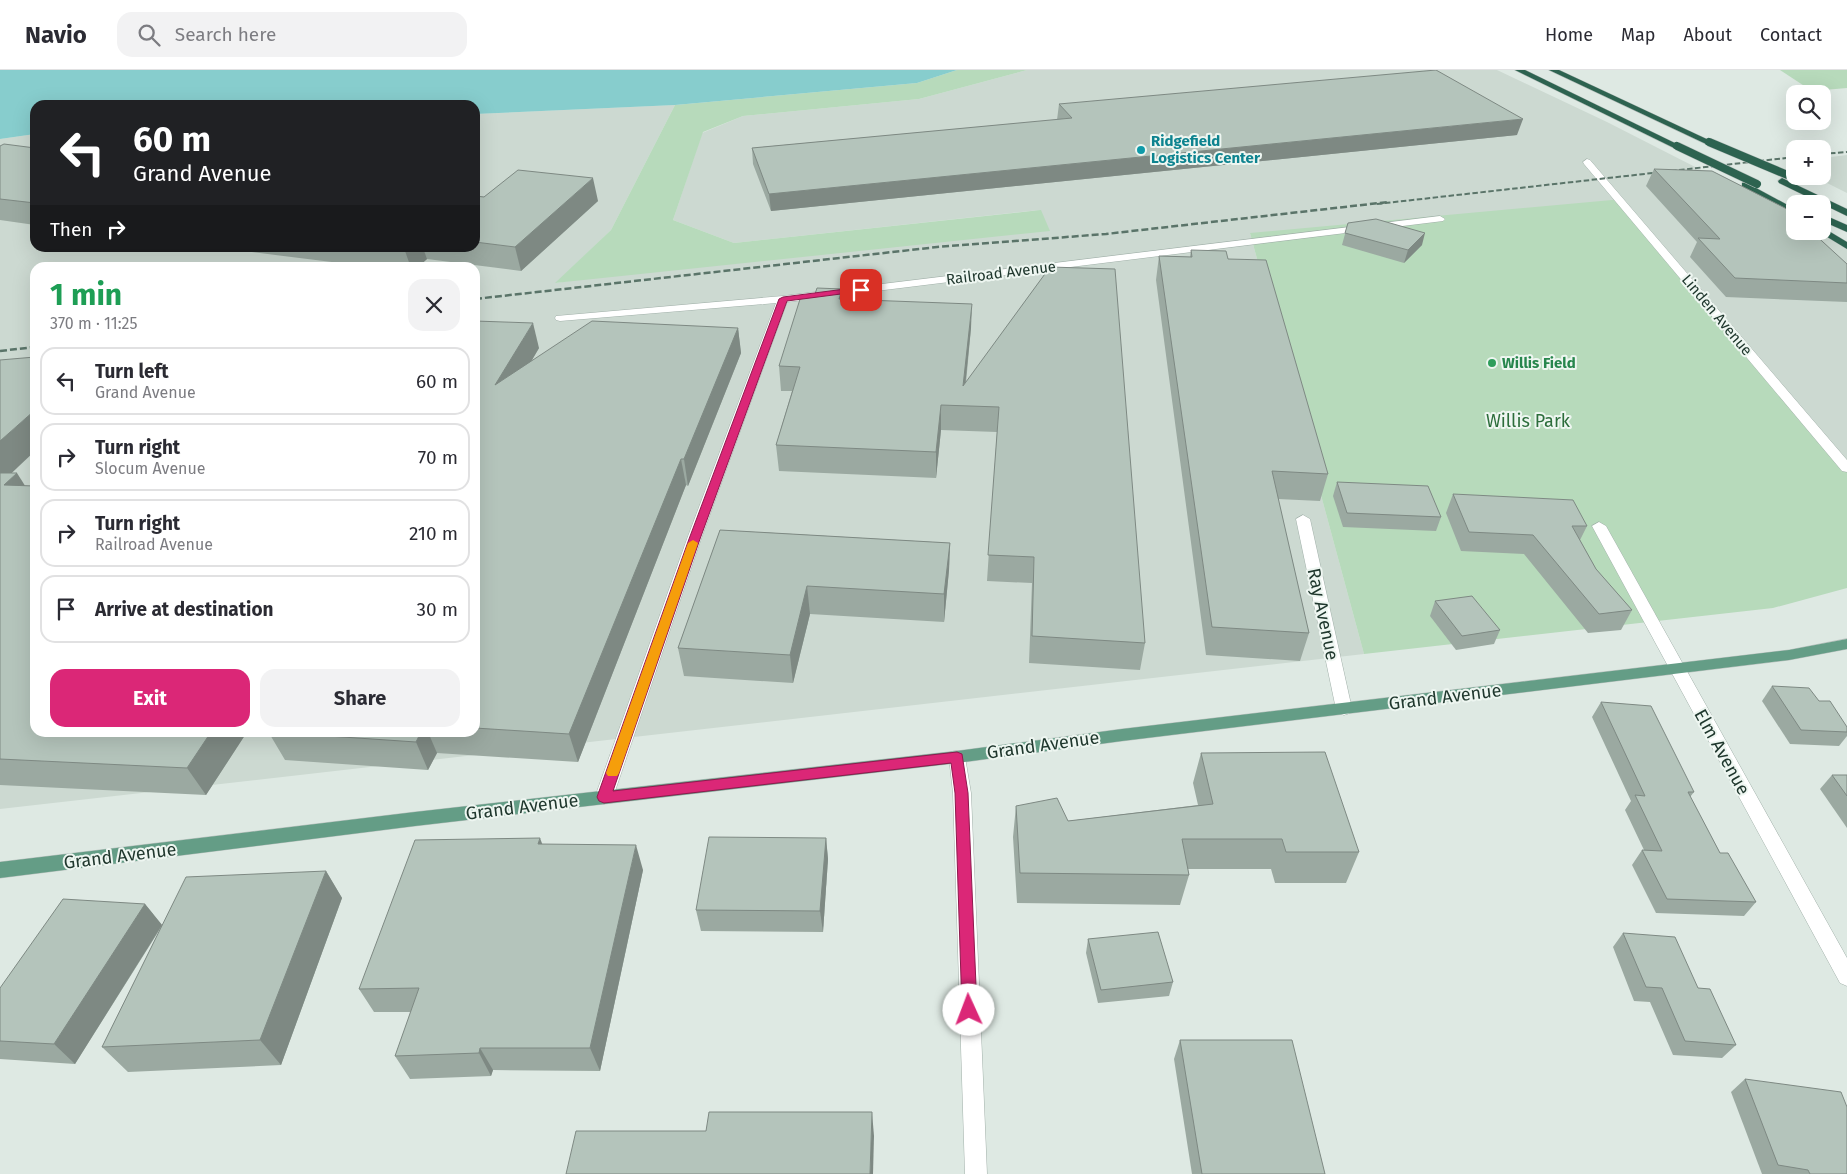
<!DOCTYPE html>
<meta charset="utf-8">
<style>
body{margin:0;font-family:"Fira Sans",sans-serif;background:#f2f2f3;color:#2b2b33;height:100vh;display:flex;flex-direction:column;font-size:19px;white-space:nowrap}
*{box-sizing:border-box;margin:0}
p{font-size:16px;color:#7c7c81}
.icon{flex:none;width:28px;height:28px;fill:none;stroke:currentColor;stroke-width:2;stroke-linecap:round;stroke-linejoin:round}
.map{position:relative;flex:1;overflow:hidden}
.sheet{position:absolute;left:30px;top:192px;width:450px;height:475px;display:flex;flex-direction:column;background:#fff;border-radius:15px;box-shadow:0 5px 20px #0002}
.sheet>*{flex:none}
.hud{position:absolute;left:30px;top:30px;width:450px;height:152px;border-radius:15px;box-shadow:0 5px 20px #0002;background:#202124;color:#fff;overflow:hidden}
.controls{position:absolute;left:1786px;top:15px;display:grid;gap:10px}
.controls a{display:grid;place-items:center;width:45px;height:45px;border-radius:10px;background:#fff;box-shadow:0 5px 20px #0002;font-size:25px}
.pin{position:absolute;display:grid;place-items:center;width:42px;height:42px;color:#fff;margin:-21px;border-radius:10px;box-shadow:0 2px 8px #0006}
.me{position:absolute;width:55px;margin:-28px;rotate:358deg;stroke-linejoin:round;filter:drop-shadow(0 0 4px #0008)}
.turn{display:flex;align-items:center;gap:18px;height:105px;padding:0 20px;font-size:22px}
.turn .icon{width:65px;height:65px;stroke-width:2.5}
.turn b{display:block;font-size:35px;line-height:42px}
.then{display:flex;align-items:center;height:48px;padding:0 20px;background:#0003;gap:10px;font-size:19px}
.round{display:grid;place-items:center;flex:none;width:52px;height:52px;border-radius:15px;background:#f2f2f3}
.overview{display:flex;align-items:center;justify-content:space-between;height:85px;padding:0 20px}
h1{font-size:30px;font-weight:700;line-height:38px;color:#1e9e55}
.action{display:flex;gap:10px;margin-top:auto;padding:10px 20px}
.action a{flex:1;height:58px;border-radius:15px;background:#db2777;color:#fff;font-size:20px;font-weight:700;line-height:58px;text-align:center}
.action a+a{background:#f2f2f3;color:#2b2b33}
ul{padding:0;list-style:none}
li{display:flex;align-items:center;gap:15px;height:68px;margin:0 10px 8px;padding:0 10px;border:2px solid #e1e1e2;border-radius:15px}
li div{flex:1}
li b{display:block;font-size:19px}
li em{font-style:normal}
header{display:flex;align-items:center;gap:30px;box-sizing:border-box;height:70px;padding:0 25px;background:#fff;border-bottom:1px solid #e1e1e2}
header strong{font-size:24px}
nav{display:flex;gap:28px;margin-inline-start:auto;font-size:18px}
.search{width:350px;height:45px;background:#f2f2f3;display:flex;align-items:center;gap:12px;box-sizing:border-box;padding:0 18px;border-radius:15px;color:#7c7c81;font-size:19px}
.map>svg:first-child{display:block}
</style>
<header>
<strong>Navio</strong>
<div class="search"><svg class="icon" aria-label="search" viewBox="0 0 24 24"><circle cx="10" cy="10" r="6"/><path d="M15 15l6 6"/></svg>Search here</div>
<nav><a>Home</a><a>Map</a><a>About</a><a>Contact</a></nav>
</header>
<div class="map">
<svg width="1847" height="1104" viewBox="0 0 1847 1104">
<rect width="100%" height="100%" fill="#dee9e3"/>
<g fill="#ccd9d1" fill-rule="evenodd">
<path d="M1027 0H1497L1607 52 1795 148V161H1821L1847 175V400L1250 163 1364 584 0 739V69L35 64V178H475V44L675 35 611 160 556 213 1040 140 734 173 673 150 702 63 743 46 919 29ZM35 198H475V662H35Z"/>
<path d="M1847 85V123L1813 106H1822L1823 88Z"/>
</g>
<g fill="#b7dabb">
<path d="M957 0H1027L919 29 743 46 703 62 673 150 734 173 1041 140 1050 161 555 213 611 160 675 35 917 13Z"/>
<path d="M1780 0H1847V18L1812 21Z"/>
<path d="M1623 129 1847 400V518L1773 538 1364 584 1250 163Z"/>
</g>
<path fill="#87cdcd" d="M0 0H957L917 13 675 35 475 44V35H35V64L0 69Z"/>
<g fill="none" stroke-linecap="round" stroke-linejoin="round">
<defs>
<g id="minor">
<path d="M1587 89 1590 90 1847 390V402L1842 401 1584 94 1583 92Z"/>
<path d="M1440 146 1445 149 1443 151 787 232 701 469 613 727 610 732 604 734 598 732 595 727 687 469 776 233 560 251 556 250 555 248 556 246 783 226Z"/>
<path d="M1303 445 1310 449 1352 639 1350 643 1344 645 1338 643 1336 639 1296 449Z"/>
<path d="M1599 452 1606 456 1847 888V916L1840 913 1592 456Z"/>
<path d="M957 681 963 682 965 687 971 723 987 1104H965L953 723 949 687 951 682Z"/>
</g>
<path id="major" d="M1847 569V579L1789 590 1122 671 957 693 415 756 0 808V792L415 742 957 681 1122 659 1789 580Z"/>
<g id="highway">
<path d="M1515 0H1525L1681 76 1674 78Z"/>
<path d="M1549 0H1559L1713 72 1706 74Z"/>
<path d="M1782 108 1847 139V146L1779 113 1778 111Z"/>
<path d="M1745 112 1795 139V146L1742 117V113Z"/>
<path d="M1822 144 1847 155V162L1822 151Z"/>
<path d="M1822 157 1847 172V179L1819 162 1822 161Z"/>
</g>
</defs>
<use href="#minor" stroke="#a1b0a9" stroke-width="1"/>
<use href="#major" stroke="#bcc3c0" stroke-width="1"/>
<use href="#highway" stroke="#bcc3c0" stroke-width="1"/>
<use href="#minor" fill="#fff" fill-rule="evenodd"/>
<use href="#major" fill="#649d86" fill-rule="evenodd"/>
<use href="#highway" fill="#2d6350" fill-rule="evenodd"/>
<g stroke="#5a7469" stroke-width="2" stroke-dasharray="5.5 2.5" stroke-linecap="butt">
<path d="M1822 84 1847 82"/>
<path d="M1377 134 1795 87"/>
</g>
<g stroke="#5a7469" stroke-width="2.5" stroke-dasharray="7 3" stroke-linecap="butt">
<path d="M475 229 937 177 1106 164 1388 132"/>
<path d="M0 281 35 277"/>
</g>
<defs>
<g id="highway-bridge">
<path d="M1709 72 1797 109"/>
<path d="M1677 76 1757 114"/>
</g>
</defs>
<use href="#highway-bridge" stroke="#bcc3c0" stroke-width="9" stroke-linecap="butt"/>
<use href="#highway-bridge" stroke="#2d6350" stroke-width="8"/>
</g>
<g fill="#9ba9a1">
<path d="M1059 34 1517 65 771 141 753 94 752 78 1057 50Z"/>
<path d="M0 76 35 78V155L0 150Z"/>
<path d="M1654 99 1847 194V232L1726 227 1690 187 1697 172 1646 116Z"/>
<path d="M475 126 484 127 598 131 521 201 427 189 417 198H380L219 178H475Z"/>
<path d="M1348 153 1422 175 1404 193 1342 175Z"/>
<path d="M1191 180 1228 189 1328 404 1320 431 1278 429 1309 563 1300 591 1206 585 1156 210 1159 186 1190 187Z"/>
<path d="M1050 197 1145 573 1140 600 1029 593 1032 513 987 511 997 362 941 360 936 408 779 401 776 375 792 321H781L779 296 814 227 842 219V229L971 258 966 313Z"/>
<path d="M475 251 539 278 532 290 738 258 741 283 688 416 686 415 578 692 437 683 428 700 285 690 269 663 475 662Z"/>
<path d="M0 290 12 403 35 662H247L206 725 0 715Z"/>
<path d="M1337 412 1441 447 1436 461 1343 457 1333 426Z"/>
<path d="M1453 424 1587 456 1580 470 1596 499 1632 540 1621 560 1588 563 1524 484 1461 481 1446 443Z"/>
<path d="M720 460 950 473 949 500 944 552 810 544 793 613 684 606 678 578Z"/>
<path d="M1435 531 1500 560 1494 574 1456 580 1430 546Z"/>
<path d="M1772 616 1819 631 1847 657V666L1839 676 1790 674 1762 631Z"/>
<path d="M1601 632 1694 722 1690 727 1720 783 1756 832 1744 846 1656 843 1632 795 1642 780H1644L1625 740 1631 731 1592 647Z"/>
<path d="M1201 683 1359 782 1346 813H1275L1271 799H1188L1189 805 1180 835 1017 833 1013 767 1016 736 1068 751 1198 735 1193 713Z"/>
<path d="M1832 705H1847V758L1820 719Z"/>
<path d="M826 768 828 789 823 862 701 861 696 840Z"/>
<path d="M542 775 643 800 600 1001 493 1000 491 1006 410 1009 395 986 411 942H374L359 919Z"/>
<path d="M326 801 342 828 281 995 128 1002 102 977 162 856 75 994 0 989V918L145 834 162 855Z"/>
<path d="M1623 863 1698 918 1736 975 1722 988 1673 985 1650 932 1634 931 1613 877Z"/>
<path d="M1088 869 1173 912 1169 926 1098 933 1086 883Z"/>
<path d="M1180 970 1325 1104H1192L1174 989Z"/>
<path d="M1745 1009 1847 1104H1762L1731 1022Z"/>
</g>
<g fill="#7e8983">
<path d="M1523 49 1517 65 771 141 769 124Z"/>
<path d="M593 108 598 131 521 201 515 177Z"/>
<path d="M1425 163 1422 175 1404 193 1408 180Z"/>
<path d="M404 178H423L427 189 417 198H411Z"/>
<path d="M842 219 843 243 839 229Z"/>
<path d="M972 234 971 258 963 336V316Z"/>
<path d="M533 253 539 278 502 341 495 315Z"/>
<path d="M738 258 741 283 688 416 684 389Z"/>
<path d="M941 335V360L936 408V382Z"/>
<path d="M35 340V381L0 414V371Z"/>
<path d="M681 389 686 415 578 692 569 664Z"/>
<path d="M17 403 34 430 4 415Z"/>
<path d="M950 473 949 500 944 552V524Z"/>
<path d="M807 516 810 544 793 613 790 585Z"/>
<path d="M211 662H247L206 725 187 698Z"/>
<path d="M421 662H428L437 683 428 700 416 672Z"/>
<path d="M540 768 549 792 538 774Z"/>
<path d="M826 768 828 789 823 862 820 841Z"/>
<path d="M636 775 643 800 600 1001 590 978Z"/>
<path d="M326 801 342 828 281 995 260 970Z"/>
<path d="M145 834 162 855 75 994 54 974Z"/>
<path d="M480 978 493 1000 491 1006 479 983Z"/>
<path d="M872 1042 874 1066 873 1104H870Z"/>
</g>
<g fill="#b4c4bb" stroke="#7e8983">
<path d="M1436 0 1523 49 769 124 752 78 1072 48 1059 34Z"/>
<path d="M4 74 35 78V133L0 129V76Z"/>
<path d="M1654 99 1712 101 1785 138 1795 147V161H1811L1847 194V213L1735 208 1698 168 1720 169Z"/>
<path d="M518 100 593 108 515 177 475 172V126L484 127Z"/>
<path d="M1376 149 1425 163 1408 180 1345 163 1348 153Z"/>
<path d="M1191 180 1226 181 1228 189 1266 190 1328 404 1272 401 1309 563 1212 557 1159 186 1192 187Z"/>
<path d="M1050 197 1115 199 1145 573 1032 566 1034 487 988 485 999 337 941 335 936 382 776 375 800 297 779 296 801 226 814 227 817 218 842 219 839 229 972 234 963 316Z"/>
<path d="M475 251 533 253 495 315 592 251 738 258 684 389H681L569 664 475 658Z"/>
<path d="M35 287V340L0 371V290Z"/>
<path d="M0 403H17L4 415 35 416V662H211L187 698 0 689Z"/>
<path d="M1337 412 1428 416 1441 447 1347 443Z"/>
<path d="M1453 424 1573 430 1587 456H1572L1596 499 1632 540 1599 544 1533 465 1469 462Z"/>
<path d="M720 460 950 473 944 524 807 516 790 585 678 578Z"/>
<path d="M1472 526 1500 560 1462 566 1435 531Z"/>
<path d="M1772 616 1809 618 1819 631H1830L1847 657V662L1801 660Z"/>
<path d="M1601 632 1651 636 1694 722H1688L1720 783H1728L1756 832 1667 829 1642 780 1662 781 1635 725 1645 726Z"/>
<path d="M269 662H421L416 672Z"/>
<path d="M1325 682 1359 782H1286L1282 769H1182L1189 805 1020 803 1016 736 1057 728 1068 751 1213 734 1201 683Z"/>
<path d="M1832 705H1847V726Z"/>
<path d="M709 767 826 768 820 841 696 840Z"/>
<path d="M540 768 538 774 636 775 590 978H480L479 983 395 986 419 918 359 919 415 770Z"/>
<path d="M326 801 260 970 102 977 186 807Z"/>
<path d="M63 829 145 834 54 974 0 971V918Z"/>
<path d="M1158 862 1173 912 1101 920 1088 869Z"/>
<path d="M1623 863 1675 867 1698 918 1710 919 1736 975 1685 971 1662 918 1646 917Z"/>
<path d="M1180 970H1292L1325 1104H1202Z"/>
<path d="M1745 1009 1841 1022 1847 1037V1104H1810L1808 1100 1778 1095Z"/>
<path d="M709 1042H872L870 1104H566L576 1061H706Z"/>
</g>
<path fill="#db2777" stroke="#8e194d" d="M861 217 865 220 864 221 787 231 700 469 613 721 957 682 962 684 968 723 977 940 975 945 969 947 964 945 962 940 955 723 951 693 604 733 599 731 597 727 689 469 779 229 783 227Z"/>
<path fill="#f59e0b" d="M693 470 698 473 619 703 617 706H608L606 703 688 473Z"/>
<circle fill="#0f9aa8" stroke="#eef6f1" stroke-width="2" cx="1141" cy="80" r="5"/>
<circle fill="#2e9e5b" stroke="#eef6f1" stroke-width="2" cx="1492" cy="293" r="5"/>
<g text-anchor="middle" stroke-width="4" stroke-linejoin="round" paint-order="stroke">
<g font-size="15" font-weight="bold" fill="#0d838f" stroke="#eef6f1" text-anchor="start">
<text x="1151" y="76">Ridgefield<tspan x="1151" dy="17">Logistics Center</tspan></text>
</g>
<g font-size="15" fill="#20382e" stroke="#eef6f1">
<text transform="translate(1001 203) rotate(-7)" y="5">Railroad Avenue</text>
<text transform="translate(1717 245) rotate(50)" y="5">Linden Avenue</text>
</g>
<g font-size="15" font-weight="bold" fill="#27864d" stroke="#eef6f1" text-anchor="start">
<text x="1502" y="298">Willis Field</text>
</g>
<g font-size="18" fill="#2c6d3b" stroke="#eef6f1">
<text x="1528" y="357">Willis Park</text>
</g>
<g font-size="18" fill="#20382e" stroke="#eef6f1">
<text transform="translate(1323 544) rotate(78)" y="6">Ray Avenue</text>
<text transform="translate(1445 627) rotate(-7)" y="6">Grand Avenue</text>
<text transform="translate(1043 675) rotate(-8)" y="6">Grand Avenue</text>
<text transform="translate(1722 682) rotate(61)" y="6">Elm Avenue</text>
<text transform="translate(522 737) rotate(-7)" y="6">Grand Avenue</text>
<text transform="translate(120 786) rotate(-7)" y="6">Grand Avenue</text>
</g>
</g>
</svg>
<div class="controls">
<a><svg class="icon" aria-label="search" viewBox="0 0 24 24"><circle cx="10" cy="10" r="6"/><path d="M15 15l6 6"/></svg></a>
<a>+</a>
<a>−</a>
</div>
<div class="pin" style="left:861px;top:220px;background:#d93025"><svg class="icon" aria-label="arrive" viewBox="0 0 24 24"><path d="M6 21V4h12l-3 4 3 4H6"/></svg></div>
<svg class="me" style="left:969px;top:940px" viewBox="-20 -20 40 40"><circle r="19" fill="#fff"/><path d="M0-13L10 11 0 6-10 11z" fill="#db2777"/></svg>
<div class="hud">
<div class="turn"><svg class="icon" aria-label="left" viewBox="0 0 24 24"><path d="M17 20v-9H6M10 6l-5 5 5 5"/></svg><div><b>60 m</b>Grand Avenue</div></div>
<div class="then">Then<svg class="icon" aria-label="right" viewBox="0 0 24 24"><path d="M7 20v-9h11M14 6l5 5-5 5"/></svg></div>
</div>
<section class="sheet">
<div class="overview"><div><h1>1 min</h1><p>370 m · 11:25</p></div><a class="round"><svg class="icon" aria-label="close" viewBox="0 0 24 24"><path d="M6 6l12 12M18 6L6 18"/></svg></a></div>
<ul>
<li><svg class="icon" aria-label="left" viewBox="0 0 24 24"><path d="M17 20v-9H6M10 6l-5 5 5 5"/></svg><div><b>Turn left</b><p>Grand Avenue</p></div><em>60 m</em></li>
<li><svg class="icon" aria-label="right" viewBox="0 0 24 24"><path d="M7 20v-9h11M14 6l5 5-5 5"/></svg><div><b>Turn right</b><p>Slocum Avenue</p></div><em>70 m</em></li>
<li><svg class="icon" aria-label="right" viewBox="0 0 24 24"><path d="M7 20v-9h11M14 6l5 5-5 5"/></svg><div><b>Turn right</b><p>Railroad Avenue</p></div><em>210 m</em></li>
<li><svg class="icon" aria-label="arrive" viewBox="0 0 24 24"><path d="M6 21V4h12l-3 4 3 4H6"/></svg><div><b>Arrive at destination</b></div><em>30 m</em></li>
</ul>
<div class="action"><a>Exit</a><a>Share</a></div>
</section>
</div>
